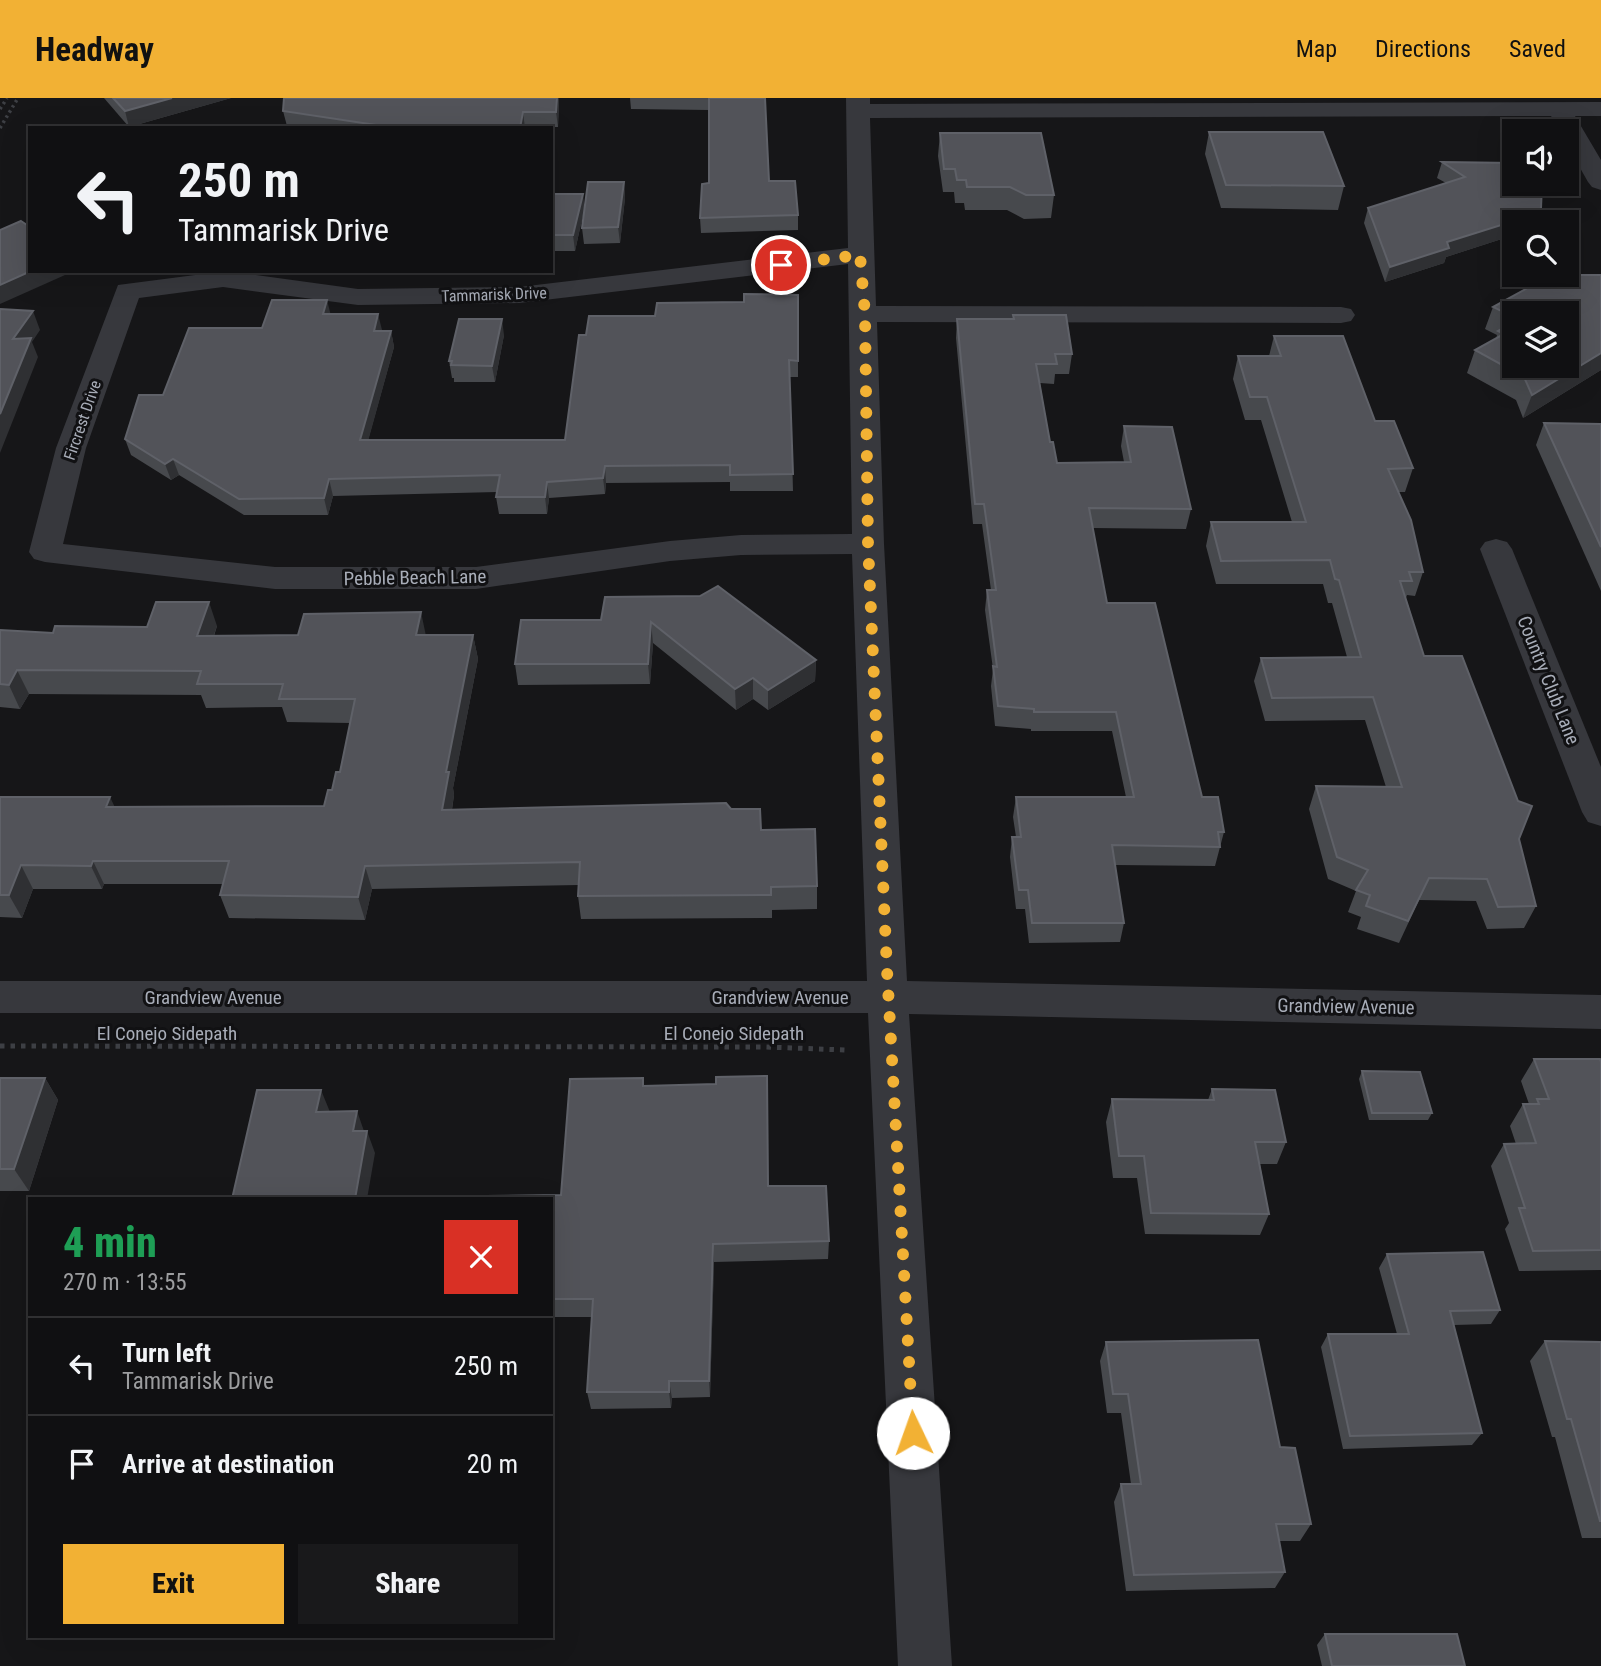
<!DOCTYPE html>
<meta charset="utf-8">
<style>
body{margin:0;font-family:"Roboto Condensed",sans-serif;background:#19191b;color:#f1f3f6;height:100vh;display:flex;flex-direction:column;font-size:26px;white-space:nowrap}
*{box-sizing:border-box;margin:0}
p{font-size:23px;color:#9c9d9f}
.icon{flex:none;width:38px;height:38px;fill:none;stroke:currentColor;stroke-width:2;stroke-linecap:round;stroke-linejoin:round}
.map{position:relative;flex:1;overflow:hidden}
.drawer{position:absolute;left:28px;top:1099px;width:525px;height:441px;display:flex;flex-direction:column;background:#101012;border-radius:0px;box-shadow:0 7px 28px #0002,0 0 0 2px #303032}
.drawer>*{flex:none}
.top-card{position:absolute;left:28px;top:28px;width:525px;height:147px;border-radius:0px;box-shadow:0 7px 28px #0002,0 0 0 2px #303032;background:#101012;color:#f1f3f6;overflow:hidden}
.controls{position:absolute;left:1502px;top:21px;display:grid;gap:14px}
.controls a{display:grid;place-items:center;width:77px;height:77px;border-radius:0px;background:#101012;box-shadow:0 7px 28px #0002,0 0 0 2px #303032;font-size:35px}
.pin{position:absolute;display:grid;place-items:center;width:60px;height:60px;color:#fff;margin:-30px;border:4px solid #fff;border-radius:50%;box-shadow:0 2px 7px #0007}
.me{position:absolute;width:77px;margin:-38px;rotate:357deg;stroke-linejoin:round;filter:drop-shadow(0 0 5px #0008)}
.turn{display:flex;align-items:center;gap:24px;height:147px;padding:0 35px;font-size:32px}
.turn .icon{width:91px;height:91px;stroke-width:2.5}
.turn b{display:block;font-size:49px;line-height:60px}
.round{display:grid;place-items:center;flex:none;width:74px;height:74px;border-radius:0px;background:#19191b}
.overview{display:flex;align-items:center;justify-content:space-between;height:119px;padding:0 35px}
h1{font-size:42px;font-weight:800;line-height:52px;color:#1e9e55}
.button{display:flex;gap:14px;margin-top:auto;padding:14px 35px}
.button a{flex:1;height:80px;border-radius:0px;background:#f2b134;color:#111;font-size:28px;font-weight:800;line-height:80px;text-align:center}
.button a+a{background:#19191b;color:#f1f3f6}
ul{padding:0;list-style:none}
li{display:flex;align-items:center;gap:21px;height:98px;padding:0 35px;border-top:2px solid #303032}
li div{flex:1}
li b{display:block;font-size:26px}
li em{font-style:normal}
header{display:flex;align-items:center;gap:42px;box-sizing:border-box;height:98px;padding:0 35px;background:#f2b134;color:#111}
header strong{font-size:33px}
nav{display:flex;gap:38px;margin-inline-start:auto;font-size:24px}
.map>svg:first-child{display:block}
</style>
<header>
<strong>Headway</strong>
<nav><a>Map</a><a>Directions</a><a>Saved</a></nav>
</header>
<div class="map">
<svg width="1601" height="1568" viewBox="0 0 1601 1568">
<rect width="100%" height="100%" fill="#161618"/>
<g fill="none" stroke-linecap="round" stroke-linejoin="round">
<g stroke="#3d3f44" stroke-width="3.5" stroke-dasharray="2.5 3.5" stroke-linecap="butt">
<path d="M0 11 7 0"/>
<path d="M0 30 18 0"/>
</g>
<path stroke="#3d3f44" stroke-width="5" stroke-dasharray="4.5 6" stroke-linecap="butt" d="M0 948 766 949 846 952"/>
<g fill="#37383d" fill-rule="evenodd">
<path d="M846 0H870V6L1601 4V18H1575L1601 62V92L1592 89 1588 84 1566 45V33H1560L1551 18 870 20 876 208 1341 209 1351 211 1355 217 1351 223 1341 225 877 224 884 446 907 883 1601 897V931L909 916 952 1568H898L868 915H0V883H867L852 456 741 457 670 463 476 491H275L45 464 34 461 29 454 56 350 118 187 226 173 358 191 519 189 848 150ZM848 166 852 436 741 437 670 443 476 469H275L63 446 86 350 139 200 223 189 358 207 519 205Z"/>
<path d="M1496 441 1507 444 1512 451 1601 669V728L1588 724 1582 714 1480 451 1485 444Z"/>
</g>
</g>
<g fill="#47494d" fill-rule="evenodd">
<path d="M104 0H231L129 29Z"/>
<path d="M559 0 558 29 297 30 287 28 283 13Z"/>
<path d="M630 0H765L769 83 798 117V132L701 135 700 120 709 85V12L631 11Z"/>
<path d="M1209 34 1344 88 1338 112 1221 110 1205 56Z"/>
<path d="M940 35 1054 97 1051 120 1024 121 1007 112H965L964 105H955L954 94H943L938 58Z"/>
<path d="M1442 64 1514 65V137L1446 159 1444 165 1385 184 1364 125 1368 110 1446 85 1437 80Z"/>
<path d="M624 84 625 100 620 145 584 146 582 130Z"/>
<path d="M551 96H583L584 112 575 153H551Z"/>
<path d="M1601 177V272L1523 320 1516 302 1467 275 1475 252 1496 241 1497 237 1485 231 1493 209ZM1514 215 1566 268H1514Z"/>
<path d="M798 197V279H790L793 393H730V384L606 385 605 396 549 400 547 416H499L496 399 497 394 333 398 328 417H244L179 377 171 382 131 357 125 341 163 297 262 230 331 216 382 232V233H391L394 249 368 342H565L586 237 655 218Z"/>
<path d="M1013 217 1072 256 1069 276H1055L1054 286 1040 285 1050 344 1057 365 1124 364 1121 348 1124 328 1191 411 1186 431 1093 430 1107 505 1202 699 1224 734 1215 768 1115 767 1124 825 1120 844 1029 845 1025 811H1016L1010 759 1012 739H1016L1013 719 1016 699H1126L1112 633H1031V631L995 628 991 588 993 571 985 512 987 492H991L982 426H973L956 240 957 221H1013Z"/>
<path d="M504 237 495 284H454V280H452L449 263Z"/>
<path d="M1274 238 1375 323 1413 370 1405 394H1398L1423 474 1415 498 1407 497 1406 500 1424 558 1519 741 1536 808 1524 830 1487 831 1476 803 1419 802 1399 845 1357 831 1361 819 1348 814 1356 793 1328 781 1309 711 1316 688 1386 689 1365 622 1265 623 1254 583 1261 560 1347 559 1332 505H1328L1323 486H1216L1206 448 1211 424H1292L1261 322H1245L1233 281 1238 258H1269Z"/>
<path d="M1544 325 1601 326V493L1536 347Z"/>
<path d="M605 499 816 562 815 583 768 612 753 601 736 612 653 545 650 586 518 587 515 566 601 522Z"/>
<path d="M217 528 214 538 473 537 478 561 453 690 454 697 452 712 731 711 761 732 817 788V811L772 812V820L581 821 578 798 579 787 372 791 365 822 229 820 220 797 223 786H104L102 791H33L22 820 0 819V699L114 709 324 708 340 674 350 625 287 624 282 609 206 610 201 597 29 596 20 611 0 609V532L53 535Z"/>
<path d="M1534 961 1601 964V1172L1519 1173 1505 1131 1509 1125 1491 1068 1504 1046H1516L1510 1028 1523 1006H1529L1521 983Z"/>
<path d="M1362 973 1432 1015 1428 1022H1369L1359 981Z"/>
<path d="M0 980H45L58 1002 29 1093H0Z"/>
<path d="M643 988 768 1088 829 1143 828 1161 714 1164 710 1299 672 1300 671 1310 591 1311 587 1294 592 1219H551V1101L561 1097Z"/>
<path d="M1212 991 1286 1044 1277 1066H1260L1269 1116 1260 1137 1145 1136 1137 1080H1113L1106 1024 1112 1001 1208 1002Z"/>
<path d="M1387 1156 1500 1212 1491 1226 1454 1227 1482 1335 1472 1347 1343 1351 1321 1249 1328 1236H1397L1379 1170Z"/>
<path d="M1545 1243 1601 1244V1440H1582L1555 1339H1552L1530 1263Z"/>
<path d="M1106 1244 1280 1349 1311 1426 1300 1443H1279L1285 1474 1275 1490 1126 1493 1114 1404 1121 1386H1131L1121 1315H1107L1100 1263Z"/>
<path d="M1325 1536 1465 1568H1322L1317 1547Z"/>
</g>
<g fill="#2f3033">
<path d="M172 0H231L129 29 125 13Z"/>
<path d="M557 0H559L558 29 556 14Z"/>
<path d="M523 14 525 30H520Z"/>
<path d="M624 84 625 100 620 145 618 129Z"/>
<path d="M583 96 584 112 575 153 573 137Z"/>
<path d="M1541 110 1536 124H1514V137L1446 159 1444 165 1385 184 1390 169 1447 144Z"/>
<path d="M31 173H74L0 206V187Z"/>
<path d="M327 202 331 218 323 216Z"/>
<path d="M33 213 40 232 32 244 38 259 0 355V316L13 241Z"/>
<path d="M378 216 382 232 377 249 374 233Z"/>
<path d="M502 221 504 237 495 284 492 268Z"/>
<path d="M391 233 394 249 364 358 360 342Z"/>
<path d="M1601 255V272L1523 320 1532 297Z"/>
<path d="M173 361 179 377 171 382 165 366Z"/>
<path d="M605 368 606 385 605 396 603 380Z"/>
<path d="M329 381 333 398 328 417 324 400Z"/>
<path d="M547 384 549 400 547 416 545 399Z"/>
<path d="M209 504 217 528 205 562 197 538Z"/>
<path d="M421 514 426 538 416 537Z"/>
<path d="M651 524 653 545 650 586 648 566Z"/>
<path d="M473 537 478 561 453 690 454 697 448 736 442 712 446 674Z"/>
<path d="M816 562 815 583 768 612V592Z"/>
<path d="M17 572 29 596 20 611 9 587Z"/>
<path d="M753 580V601L736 612 735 591Z"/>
<path d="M110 699 121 722 106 709Z"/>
<path d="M93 763 104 786 102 791 91 768Z"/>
<path d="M21 767 33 791 22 820 9 797Z"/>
<path d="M365 768 372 791 365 822 358 799Z"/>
<path d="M45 980 58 1002 29 1093 14 1071Z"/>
<path d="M321 992 330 1014H316Z"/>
<path d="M357 1013 365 1036 353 1033Z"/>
<path d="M367 1033 375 1055 367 1101H355Z"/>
<path d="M713 1146 714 1164 710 1299 709 1283Z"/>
<path d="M669 1283 672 1300 671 1310 669 1294Z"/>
</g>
<g fill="#525359" stroke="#5f6168" stroke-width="2">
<path d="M113 0H172L125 13Z"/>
<path d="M284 0H557L556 14H523L520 30H396L283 13Z"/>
<path d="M709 0H765L769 83H795L798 117 700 120 702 86 709 85Z"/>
<path d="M1209 34H1323L1344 88 1226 87Z"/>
<path d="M940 35H1041L1054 97H1026L1010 89H967L966 82H957L955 71H944Z"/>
<path d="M1442 64 1514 65V86H1542L1541 110 1533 117 1447 144 1449 150 1390 169 1368 110 1465 79Z"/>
<path d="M588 84H624L618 129 582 130Z"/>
<path d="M551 96H583L573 137H551Z"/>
<path d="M21 123 30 129V173H31L0 187V132Z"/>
<path d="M1551 177H1601V255L1532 297 1524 279 1475 252 1504 236 1498 233 1514 224V268H1566V215H1514V219L1493 209Z"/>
<path d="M744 196 798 197V263L789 262 793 376 730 377V367L605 368 603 380 547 384 545 399H496L500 377 329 381 324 400 239 401 173 361 165 366 125 341 139 297H163L189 230H262L272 202H327L323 216H378L374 233H391L360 342H565L579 237H586L589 218H655L657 205 744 204Z"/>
<path d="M0 211 33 213 13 241 31 240 0 316Z"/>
<path d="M1013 217H1066L1072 256H1055L1057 266H1036L1050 344H1053L1057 365 1131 364 1124 328 1172 329 1191 411 1089 410 1107 505H1155L1202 699H1218L1224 734H1218L1220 749 1112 747 1124 825H1032L1028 792H1019L1012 739H1021L1016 699H1134L1116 614H1034V611L998 608 993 568 997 569 987 492H996L984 406H975L957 221H1014Z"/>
<path d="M459 221H502L492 268 451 267 452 263H449Z"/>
<path d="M1274 238H1343L1375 323H1394L1413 370 1388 371 1411 422 1423 474H1409L1412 483H1400L1424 558H1462L1518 703 1532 708 1519 741 1536 808 1498 809 1487 781 1429 780 1408 823 1366 808 1370 797 1356 792 1368 772 1337 759 1316 688 1402 689 1373 599 1272 600 1261 560 1361 559 1339 482 1335 481 1330 462 1221 463 1211 424H1306L1267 299H1250L1238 258H1281Z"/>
<path d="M1544 325 1601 326V449Z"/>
<path d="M718 488 816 562 768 592 753 580 735 591 651 524 648 566H515L521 522H601L605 499 700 498Z"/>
<path d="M156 504H209L197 538 298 537 304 516 421 514 416 537H473L446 674H449L442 712 726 705 731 711H760L761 732 815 731 817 788 771 789V797L578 798 580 764 365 768 358 799 220 797 229 763H93L91 768 21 767 9 797H0V699H110L106 709 324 708 328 692H332L336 674H340L355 601H279L283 586H197L201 573 17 572 9 587 0 586V532L53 535 55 528 147 529Z"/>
<path d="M1534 961H1600L1601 964V1152L1533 1153 1519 1110H1525L1504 1046 1536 1045 1523 1006H1539L1537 1001H1549Z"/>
<path d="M1362 973 1420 974 1432 1015H1372Z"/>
<path d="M767 978 768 1088H826L829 1143 713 1146 709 1283H669V1294H587L593 1201H551V1101H487V1098L561 1097 570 981 643 980V988L716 986V979Z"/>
<path d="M0 980H45L14 1071H0Z"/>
<path d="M1212 991 1275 992 1286 1044H1255L1269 1116 1151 1115 1144 1058H1119L1112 1001 1214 1002Z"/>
<path d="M257 992H321L316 1014 357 1013 353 1033H367L355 1101H232Z"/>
<path d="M1483 1154 1500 1212 1450 1213 1482 1335 1350 1338 1328 1236H1409L1387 1156Z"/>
<path d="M1258 1242 1280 1349 1295 1350 1311 1426H1276L1285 1474 1134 1477 1121 1386H1141L1128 1296H1113L1106 1244Z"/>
<path d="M1545 1243 1601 1244V1423H1600L1571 1321H1567Z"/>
<path d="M1325 1536H1457L1465 1568H1332Z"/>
</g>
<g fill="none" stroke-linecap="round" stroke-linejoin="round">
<path stroke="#f2b134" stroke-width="12" stroke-dasharray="0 21.6" d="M781 167 860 157 865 216 868 446 887 872 913 1335"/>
</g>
<g text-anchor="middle" stroke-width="6" stroke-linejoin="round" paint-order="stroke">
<g font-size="16" fill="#a8adb8" stroke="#111113">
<text transform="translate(494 196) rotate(-2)" y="6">Tammarisk Drive</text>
<text transform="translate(82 322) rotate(-71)" y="6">Fircrest Drive</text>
</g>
<g font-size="19" fill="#a8adb8" stroke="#111113">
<text transform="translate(415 479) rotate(-1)" y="7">Pebble Beach Lane</text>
<text transform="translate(1549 582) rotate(68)" y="7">Country Club Lane</text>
<text x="213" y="906">Grandview Avenue</text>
<text x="780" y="906">Grandview Avenue</text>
<text transform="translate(1346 908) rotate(1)" y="7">Grandview Avenue</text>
<text x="167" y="942">El Conejo Sidepath</text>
<text x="734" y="942">El Conejo Sidepath</text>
</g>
</g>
</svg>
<div class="controls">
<a><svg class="icon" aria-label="sound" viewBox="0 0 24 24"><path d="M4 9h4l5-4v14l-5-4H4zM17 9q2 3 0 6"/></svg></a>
<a><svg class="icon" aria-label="search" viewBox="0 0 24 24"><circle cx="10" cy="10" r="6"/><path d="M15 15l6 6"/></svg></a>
<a><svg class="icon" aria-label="layers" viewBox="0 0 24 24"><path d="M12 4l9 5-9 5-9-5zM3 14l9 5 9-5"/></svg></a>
</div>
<div class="pin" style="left:781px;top:167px;background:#d93025"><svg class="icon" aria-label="arrive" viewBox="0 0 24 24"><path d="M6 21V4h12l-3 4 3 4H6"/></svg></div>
<svg class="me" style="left:913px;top:1335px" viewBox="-20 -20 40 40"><circle r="19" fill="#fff"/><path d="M0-13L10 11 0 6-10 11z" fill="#f2b134"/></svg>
<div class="top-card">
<div class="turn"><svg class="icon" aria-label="left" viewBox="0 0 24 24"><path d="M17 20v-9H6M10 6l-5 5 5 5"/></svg><div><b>250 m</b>Tammarisk Drive</div></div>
</div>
<section class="drawer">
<div class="overview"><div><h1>4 min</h1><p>270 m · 13:55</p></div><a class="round" style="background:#d93025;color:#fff"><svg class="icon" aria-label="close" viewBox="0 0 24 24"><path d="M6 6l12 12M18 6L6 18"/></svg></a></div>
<ul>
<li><svg class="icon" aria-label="left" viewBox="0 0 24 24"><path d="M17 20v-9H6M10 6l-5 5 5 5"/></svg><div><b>Turn left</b><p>Tammarisk Drive</p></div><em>250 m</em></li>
<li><svg class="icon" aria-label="arrive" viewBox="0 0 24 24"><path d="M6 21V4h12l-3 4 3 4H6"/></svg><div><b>Arrive at destination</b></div><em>20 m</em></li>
</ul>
<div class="button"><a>Exit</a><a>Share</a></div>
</section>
</div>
